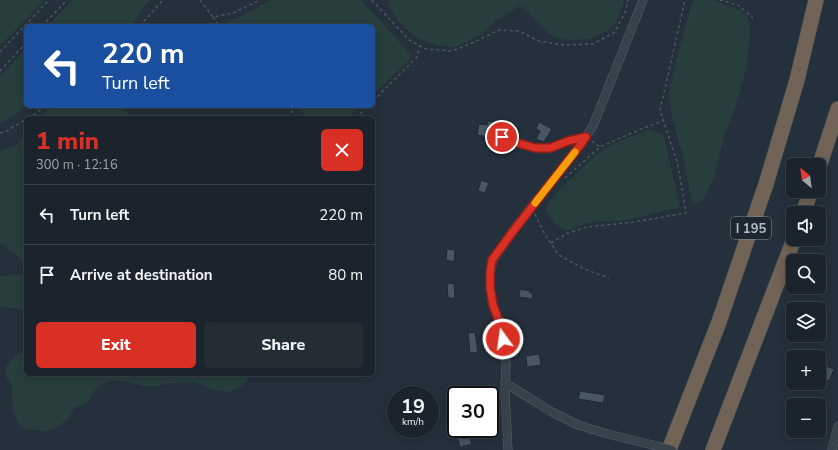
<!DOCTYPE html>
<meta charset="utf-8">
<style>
body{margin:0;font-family:"Nunito Sans",sans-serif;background:#242c34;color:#f1f3f6;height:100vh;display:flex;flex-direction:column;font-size:15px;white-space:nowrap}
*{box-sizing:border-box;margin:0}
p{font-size:13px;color:#a0a4a9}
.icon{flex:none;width:22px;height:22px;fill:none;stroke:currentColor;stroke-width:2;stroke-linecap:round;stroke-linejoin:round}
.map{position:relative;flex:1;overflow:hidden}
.drawer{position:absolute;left:24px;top:116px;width:351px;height:260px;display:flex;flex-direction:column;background:#1b242c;border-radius:6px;box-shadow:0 2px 10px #0003,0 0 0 1px #394148}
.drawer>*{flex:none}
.hud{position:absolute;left:24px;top:24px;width:351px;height:84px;border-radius:6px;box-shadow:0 2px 10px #0003,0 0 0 1px #394148;background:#1a4fa0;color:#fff;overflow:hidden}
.needle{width:26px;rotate:331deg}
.fabs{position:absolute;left:786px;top:158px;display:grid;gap:8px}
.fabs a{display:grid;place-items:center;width:40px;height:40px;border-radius:6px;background:#1b242c;box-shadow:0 2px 10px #0003,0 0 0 1px #394148;font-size:20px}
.speed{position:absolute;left:387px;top:386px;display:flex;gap:8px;font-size:20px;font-weight:700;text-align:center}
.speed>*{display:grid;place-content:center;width:52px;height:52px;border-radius:50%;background:#1b242c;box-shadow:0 2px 10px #0003,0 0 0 1px #394148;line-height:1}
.speed small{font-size:10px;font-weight:400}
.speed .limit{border:2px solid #111;border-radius:6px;background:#fff;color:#111}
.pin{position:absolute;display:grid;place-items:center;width:34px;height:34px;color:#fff;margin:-17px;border:2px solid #fff;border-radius:50%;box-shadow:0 1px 4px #0007}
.me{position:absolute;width:44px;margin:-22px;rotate:346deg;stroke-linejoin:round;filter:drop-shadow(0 0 3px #0008)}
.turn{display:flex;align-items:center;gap:14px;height:84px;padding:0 12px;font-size:18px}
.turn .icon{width:52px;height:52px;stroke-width:2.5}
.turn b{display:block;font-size:28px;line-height:34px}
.round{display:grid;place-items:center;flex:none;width:42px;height:42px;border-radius:6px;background:#242c34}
.summary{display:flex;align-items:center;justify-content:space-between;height:68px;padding:0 12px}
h1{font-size:24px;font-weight:800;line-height:30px;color:#d93025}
.cta{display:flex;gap:8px;margin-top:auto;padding:8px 12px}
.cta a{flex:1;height:46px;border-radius:6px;background:#d93025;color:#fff;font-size:16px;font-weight:800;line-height:46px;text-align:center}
.cta a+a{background:#242c34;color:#f1f3f6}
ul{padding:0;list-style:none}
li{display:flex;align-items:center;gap:12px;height:60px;padding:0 12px;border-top:1px solid #394148}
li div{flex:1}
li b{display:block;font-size:15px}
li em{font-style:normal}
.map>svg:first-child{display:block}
</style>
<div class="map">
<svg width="838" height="450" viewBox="0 0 838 450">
<rect width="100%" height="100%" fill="#24303b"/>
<g fill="#273e3d">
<path d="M0 0H45L0 46Z"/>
<path d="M72 0H150L145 5 132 26H48Z"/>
<path d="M271 0H361L410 53 411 55 410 60 373 94V26H228L229 22Z"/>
<path d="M388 0H624C622 7 620 17 615 23 605 39 571 44 555 37 543 32 537 20 528 12 526 10 523 8 520 6L494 22 485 32 469 41 454 47 439 46 415 37 397 20 391 10Z"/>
<path d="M693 0H713L737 9 747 15 750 25V34L747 65 743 81 733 115 725 134 714 178 703 200 698 202 694 203 691 199 684 160 673 121 669 98 670 87 676 60Z"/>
<path d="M26 49V106L9 119 0 123V76Z"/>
<path d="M53 106H84L93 109 104 106H114L122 108 134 118H40L42 115Z"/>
<path d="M296 106H361L348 118H307Z"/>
<path d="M648 130H652L664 136 680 207 633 219 617 221H601L587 223 567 231C556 226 551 219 545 209L550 201 559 190 598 153 613 144Z"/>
<path d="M26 135V268L21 259 12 251 0 243V151L16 145Z"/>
<path d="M26 271V311L20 309 0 307V276L24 274Z"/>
<path d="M26 351V374H252L242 386 230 392 211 389 196 382 174 383 157 386H142L127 382 114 380 102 384 94 391 89 400 81 406 74 408 69 418 59 426 49 431 26 430 18 423 13 412 12 398V387L7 379 5 368 16 355Z"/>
</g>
<g fill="#485662" stroke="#1f2932">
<path d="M488 121 498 123 496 138 477 135 479 124 487 125Z"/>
<path d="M539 122 552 129 544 142 536 139 540 131 536 129Z"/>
<path d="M481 180 489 183 485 193 478 191Z"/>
<path d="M447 249 455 250 454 262 446 260Z"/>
<path d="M454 283 455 298H448L447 284Z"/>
<path d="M520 289 530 291V293H533L532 299 519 297Z"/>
<path d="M475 332 478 352 470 353 468 333Z"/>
<path d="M539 354 541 365 527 367 526 356Z"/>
<path d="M826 366 834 369 829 381 822 378Z"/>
<path d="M580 391 605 395 603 403 578 399Z"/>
<path d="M457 429H466L468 438H470L472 444 460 447 456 434 459 433Z"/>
</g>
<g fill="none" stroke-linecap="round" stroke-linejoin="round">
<defs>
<g id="street">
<path d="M502 137 508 140 535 148H550L568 141 586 137"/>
<path d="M505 383 552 412 578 425 608 434 657 446"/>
<path d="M508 450 505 394 506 362 505 349 502 329 493 305 490 287V274L493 260 514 229 578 148 593 126 643 0"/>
<path d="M832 450 838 426"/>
</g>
<g id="highway">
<path d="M819 167 838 109"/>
<path d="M803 213 811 191"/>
<path d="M669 450 719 322 766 184 797 80 816 0"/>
<path d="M713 450 794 239"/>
</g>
</defs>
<use href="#street" stroke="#566069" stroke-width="9"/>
<use href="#highway" stroke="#434d56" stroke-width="16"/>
<g stroke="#465b5b" stroke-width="1.5" stroke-dasharray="3 3" stroke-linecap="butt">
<path d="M200 0 213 17 233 13 260 0"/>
<path d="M372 0 409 40 426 49 452 51 472 43 499 30 519 31 539 41 565 45 593 44 615 32 626 10 628 0"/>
<path d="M720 0 738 5 753 18"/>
<path d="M213 17 219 26"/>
<path d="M42 26 67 0"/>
<path d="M140 26 163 0"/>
<path d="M0 52 49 0"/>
<path d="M0 71 26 43"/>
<path d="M373 101 417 57 420 46"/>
<path d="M287 106 298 118"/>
<path d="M28 118 47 106"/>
<path d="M356 118 368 106"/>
<path d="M0 133 7 131 26 119"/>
<path d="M592 141 600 147"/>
<path d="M565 178 600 147 641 129 663 121"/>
<path d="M535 214 544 233 559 255 584 269 609 278"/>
<path d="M551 243 568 233 587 227 634 222 686 213 678 165 660 110 685 0"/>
</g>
<use href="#street" stroke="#37424c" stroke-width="8"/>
<use href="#highway" stroke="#716355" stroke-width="15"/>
<defs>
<path id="street-bridge" d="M657 446 672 450"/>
</defs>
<use href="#street-bridge" stroke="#566069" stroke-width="9" stroke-linecap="butt"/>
<use href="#street-bridge" stroke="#37424c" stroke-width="8"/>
</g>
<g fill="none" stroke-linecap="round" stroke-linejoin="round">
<defs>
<path id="route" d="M502 137 508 140 535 148H550L568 141 586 137 578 148 514 230 492 260 490 274V287L493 305 502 329 503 339"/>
</defs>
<use href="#route" stroke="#8d1f18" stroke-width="10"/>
<use href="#route" stroke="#d93025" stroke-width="7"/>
<path stroke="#f59e0b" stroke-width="7" d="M535 203 575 152"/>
</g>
<g text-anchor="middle" stroke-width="3" stroke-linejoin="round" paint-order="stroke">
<rect fill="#1d2730" stroke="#86909a" stroke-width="1" x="731" y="217" width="40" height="22" rx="3"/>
<g font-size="13" font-weight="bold" fill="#b3bdc7">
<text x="751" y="233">I 195</text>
</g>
</g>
</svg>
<div class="fabs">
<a><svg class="needle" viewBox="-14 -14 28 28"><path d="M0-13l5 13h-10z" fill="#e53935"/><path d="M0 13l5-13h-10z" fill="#a0a4a9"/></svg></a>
<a><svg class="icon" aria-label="sound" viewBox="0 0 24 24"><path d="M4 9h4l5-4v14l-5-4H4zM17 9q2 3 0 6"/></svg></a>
<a><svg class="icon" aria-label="search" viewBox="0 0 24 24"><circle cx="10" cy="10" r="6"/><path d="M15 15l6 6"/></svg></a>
<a><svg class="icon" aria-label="layers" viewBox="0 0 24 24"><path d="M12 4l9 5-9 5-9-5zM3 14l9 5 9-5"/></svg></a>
<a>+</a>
<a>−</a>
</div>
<div class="speed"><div>19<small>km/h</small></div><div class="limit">30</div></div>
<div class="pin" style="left:502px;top:137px;background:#d93025"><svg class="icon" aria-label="arrive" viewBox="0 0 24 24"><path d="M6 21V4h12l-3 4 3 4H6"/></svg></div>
<svg class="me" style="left:503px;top:339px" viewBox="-20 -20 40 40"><circle r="17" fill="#d93025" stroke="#fff" stroke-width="3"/><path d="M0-11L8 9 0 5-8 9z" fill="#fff"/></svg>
<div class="hud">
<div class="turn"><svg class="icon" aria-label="left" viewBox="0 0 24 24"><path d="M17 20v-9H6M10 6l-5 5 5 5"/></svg><div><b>220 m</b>Turn left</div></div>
</div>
<section class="drawer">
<div class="summary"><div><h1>1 min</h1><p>300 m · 12:16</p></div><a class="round" style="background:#d93025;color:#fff"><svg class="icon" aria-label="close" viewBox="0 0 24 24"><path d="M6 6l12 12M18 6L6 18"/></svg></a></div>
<ul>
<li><svg class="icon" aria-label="left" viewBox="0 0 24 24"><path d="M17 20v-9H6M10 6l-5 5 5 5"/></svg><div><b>Turn left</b></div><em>220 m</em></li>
<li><svg class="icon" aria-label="arrive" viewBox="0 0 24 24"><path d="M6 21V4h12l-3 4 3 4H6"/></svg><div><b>Arrive at destination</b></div><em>80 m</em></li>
</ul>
<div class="cta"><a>Exit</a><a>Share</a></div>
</section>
</div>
